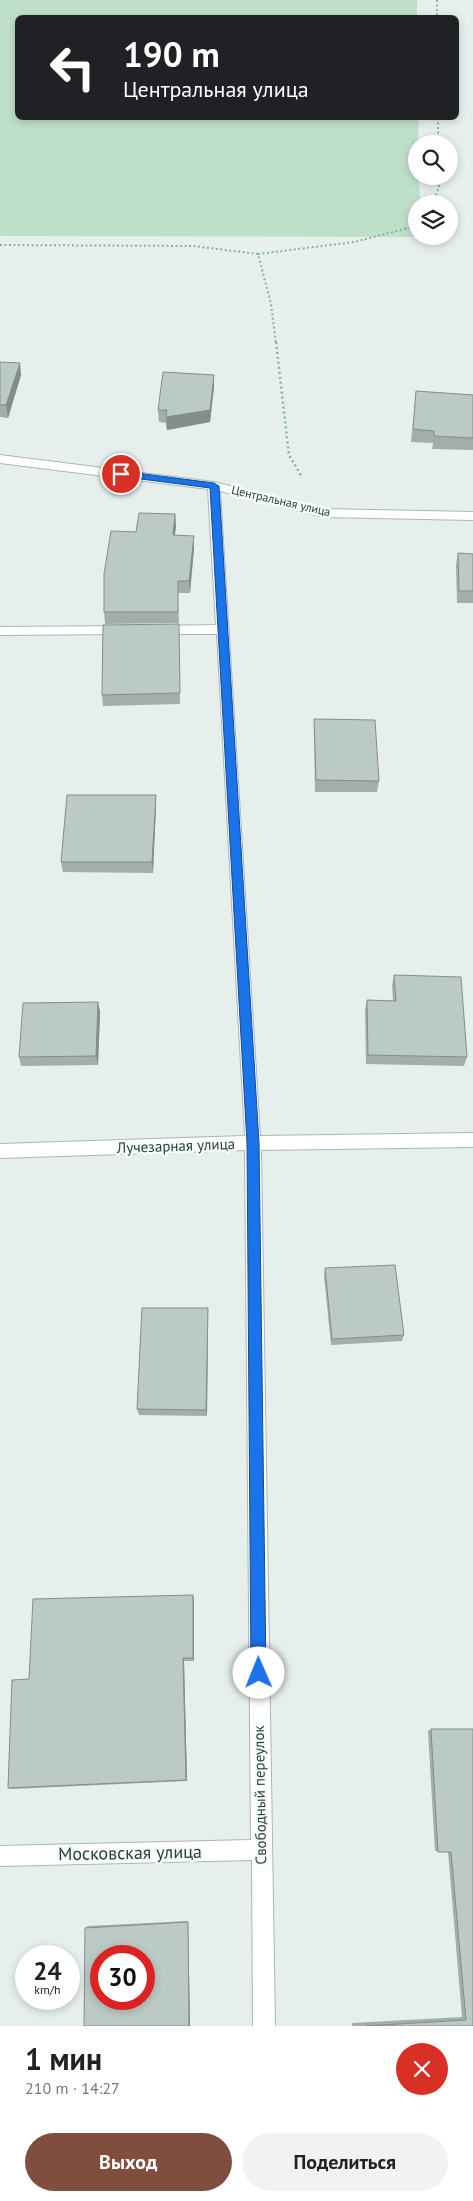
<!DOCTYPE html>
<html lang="ru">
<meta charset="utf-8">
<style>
body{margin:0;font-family:"PT Sans",sans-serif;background:#f2f2f2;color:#222;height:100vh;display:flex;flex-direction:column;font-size:19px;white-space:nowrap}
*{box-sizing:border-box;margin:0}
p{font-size:16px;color:#767676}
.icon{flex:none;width:28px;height:28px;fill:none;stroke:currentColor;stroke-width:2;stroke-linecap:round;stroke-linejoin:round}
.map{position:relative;height:2026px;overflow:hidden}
.details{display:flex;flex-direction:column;background:#fff;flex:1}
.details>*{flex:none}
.banner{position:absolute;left:15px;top:15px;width:444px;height:105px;border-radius:8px;box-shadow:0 2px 8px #0003;background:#202124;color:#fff;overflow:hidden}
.tools{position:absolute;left:408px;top:135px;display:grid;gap:10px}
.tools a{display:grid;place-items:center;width:50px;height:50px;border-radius:50%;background:#fff;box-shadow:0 2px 8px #0003;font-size:25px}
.speed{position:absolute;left:15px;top:1945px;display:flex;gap:10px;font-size:25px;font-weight:700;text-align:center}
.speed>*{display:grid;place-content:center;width:65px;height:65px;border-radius:50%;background:#fff;box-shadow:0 2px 8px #0003;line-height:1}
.speed small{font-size:12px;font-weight:400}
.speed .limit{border:8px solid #d22;background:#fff;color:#111}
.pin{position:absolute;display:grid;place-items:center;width:42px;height:42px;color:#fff;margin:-21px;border:2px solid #fff;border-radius:50%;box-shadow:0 1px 5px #0007}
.me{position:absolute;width:55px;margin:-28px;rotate:359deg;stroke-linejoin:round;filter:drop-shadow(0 0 4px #0008)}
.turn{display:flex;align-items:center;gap:18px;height:105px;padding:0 25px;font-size:22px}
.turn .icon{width:65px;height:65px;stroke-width:2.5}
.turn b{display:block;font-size:35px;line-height:42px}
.round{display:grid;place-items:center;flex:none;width:52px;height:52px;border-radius:26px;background:#f2f2f2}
.summary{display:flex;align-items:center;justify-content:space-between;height:85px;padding:0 25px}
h1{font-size:30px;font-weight:600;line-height:38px}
.cta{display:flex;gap:10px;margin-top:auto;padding:10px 25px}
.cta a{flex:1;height:58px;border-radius:30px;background:#804e3d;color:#fff;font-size:20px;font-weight:600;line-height:58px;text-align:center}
.cta a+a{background:#f2f2f2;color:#222}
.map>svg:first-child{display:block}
</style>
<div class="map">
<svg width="473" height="2026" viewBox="0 0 473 2026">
<rect width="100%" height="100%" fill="#e6efeb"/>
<path fill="#bfe0c8" d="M0 0H417V18H18V118H419L416 176H419L420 204H416V236L420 237 0 236Z"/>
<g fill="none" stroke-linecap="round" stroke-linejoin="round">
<defs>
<g id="minor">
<path d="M0 455 214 482 323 509 473 512V520L323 517 220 491 260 1136 473 1133V1147L261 1150 275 2026H253L252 1860 0 1866V1846L251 1840 245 1150 0 1158V1144L245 1136 217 634H159L153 630 159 626 216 625 208 489 0 463Z"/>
<path d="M124 626 130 630 124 634 0 635V627Z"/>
</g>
</defs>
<use href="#minor" stroke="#a8b8b2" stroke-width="2"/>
<g stroke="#86b3a5" stroke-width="2" stroke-dasharray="2 2.5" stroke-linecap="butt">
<path d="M437 0V18"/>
<path d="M438 118V144"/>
<path d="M433 204 439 187V176"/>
<path d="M0 245 193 246 258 254 271 304 276 343"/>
<path d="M258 254 354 242 416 226"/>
</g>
<path stroke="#86b3a5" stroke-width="2.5" stroke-dasharray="2 3" stroke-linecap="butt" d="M276 342 289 455 302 477"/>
<use href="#minor" fill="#fff" fill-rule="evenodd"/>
</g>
<g fill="#a1aea9">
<path d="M0 362 21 375 8 418 0 417Z"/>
<path d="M214 375V387L210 422 167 430 166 423 159 422 158 410Z"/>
<path d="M416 391 473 395V450L432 449 433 443 411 442Z"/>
<path d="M175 514 176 526 175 535 194 548 190 593H178L179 623 105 624 104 612 136 532Z"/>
<path d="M458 553 473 554V603H457L456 565Z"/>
<path d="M179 636 180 704 103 706 102 695Z"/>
<path d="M314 719 379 781 377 792H315L314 731Z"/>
<path d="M156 795V806L153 873 63 872 61 862Z"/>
<path d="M394 975 467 1057 464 1066 366 1064 365 1010 367 1000 393 1001 392 985Z"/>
<path d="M98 1002 100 1012 98 1065 21 1066 19 1057Z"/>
<path d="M325 1268 404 1335 402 1341 331 1345 324 1276Z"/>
<path d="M208 1315 207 1416 139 1415 137 1409Z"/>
<path d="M193 1595 194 1661H184L187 1781 12 1789 8 1788 29 1679Z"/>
<path d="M431 1729H473V2026H352V2023L462 2017 448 1852 435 1851 428 1731Z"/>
<path d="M188 1921 190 2026H84L85 1928 88 1926Z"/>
</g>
<g fill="#838d89">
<path d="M20 363 21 375 8 418 6 405Z"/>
<path d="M214 375V387L210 422 167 430 166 417Z"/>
<path d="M175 514 176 526 173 547V535Z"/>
<path d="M194 536V548L190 593 189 581Z"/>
<path d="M156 795V806L153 873 152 862Z"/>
<path d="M98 1002 100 1012 98 1065 96 1056Z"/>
<path d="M208 1308V1315L207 1416 206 1410Z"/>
<path d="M193 1595 194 1599V1661L193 1658Z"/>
<path d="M183 1658 184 1661 187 1781 186 1780Z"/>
<path d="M188 1921 190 2026H189L188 1922Z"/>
</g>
<g fill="#bbcac4" stroke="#838d89" fill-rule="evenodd">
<path d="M0 362 20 363 6 405H0Z"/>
<path d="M163 372 214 375 210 410 166 417 167 410H158Z"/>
<path d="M416 391 473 395V438L434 436V431L413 429Z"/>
<path d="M139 513 175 514 173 535 194 536 189 581H178V612H104V574L111 531 136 532Z"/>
<path d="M458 553 473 554V591H459Z"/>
<path d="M179 624 180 693 102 695 103 625Z"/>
<path d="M314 719 375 720 379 781 316 780Z"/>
<path d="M67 795H156L152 862H61Z"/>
<path d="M394 975 461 977 467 1057 368 1055 367 1000 396 1001Z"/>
<path d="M98 1002 96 1056 19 1057 23 1003Z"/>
<path d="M395 1265 404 1335 332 1339 325 1268Z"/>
<path d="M142 1308H208L206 1410 137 1409Z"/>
<path d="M193 1595V1658H183L186 1780 8 1788 12 1680 29 1679 33 1599Z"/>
<path d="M431 1729H473V2026H366L466 2020 451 1852H438Z"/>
<path d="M188 1922 189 2026H84L85 1928ZM101 1956H144V1999H101Z"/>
</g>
<path fill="#1a73e8" stroke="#114b97" d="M121 471 214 483 219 486 259 1143 266 1673 264 1678 259 1681 254 1678 251 1673 247 1143 210 488 118 476 116 474Z"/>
<g text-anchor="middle" stroke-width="5" stroke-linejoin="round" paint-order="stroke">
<g font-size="12" fill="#24423a" stroke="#f7fbf9">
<text transform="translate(281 501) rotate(13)" y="4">Центральная улица</text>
</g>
<g font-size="15" fill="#24423a" stroke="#f7fbf9">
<text transform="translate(176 1146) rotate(-2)" y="5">Лучезарная улица</text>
<text transform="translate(260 1795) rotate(-91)" y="5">Свободный переулок</text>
</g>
<g font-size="18" fill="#24423a" stroke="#f7fbf9">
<text transform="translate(130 1853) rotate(-1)" y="6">Московская улица</text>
</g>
</g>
</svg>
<div class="tools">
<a><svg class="icon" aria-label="search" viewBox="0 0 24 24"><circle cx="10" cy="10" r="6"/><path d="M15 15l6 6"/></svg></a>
<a><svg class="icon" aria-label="layers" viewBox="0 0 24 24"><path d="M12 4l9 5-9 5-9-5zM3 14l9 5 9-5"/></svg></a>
</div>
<div class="speed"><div>24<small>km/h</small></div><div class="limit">30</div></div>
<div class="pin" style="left:121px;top:474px;background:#d93025"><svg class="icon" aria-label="arrive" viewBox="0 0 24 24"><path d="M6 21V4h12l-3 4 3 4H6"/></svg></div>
<svg class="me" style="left:259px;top:1673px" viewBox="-20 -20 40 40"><circle r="19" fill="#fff"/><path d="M0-13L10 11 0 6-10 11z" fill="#1a73e8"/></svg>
<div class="banner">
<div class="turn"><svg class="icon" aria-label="left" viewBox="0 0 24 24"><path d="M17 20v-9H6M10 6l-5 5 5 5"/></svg><div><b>190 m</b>Центральная улица</div></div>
</div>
</div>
<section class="details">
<div class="summary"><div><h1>1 мин</h1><p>210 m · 14:27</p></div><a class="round" style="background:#d93025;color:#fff"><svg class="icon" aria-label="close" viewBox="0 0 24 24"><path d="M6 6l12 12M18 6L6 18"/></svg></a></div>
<div class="cta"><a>Выход</a><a>Поделиться</a></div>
</section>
